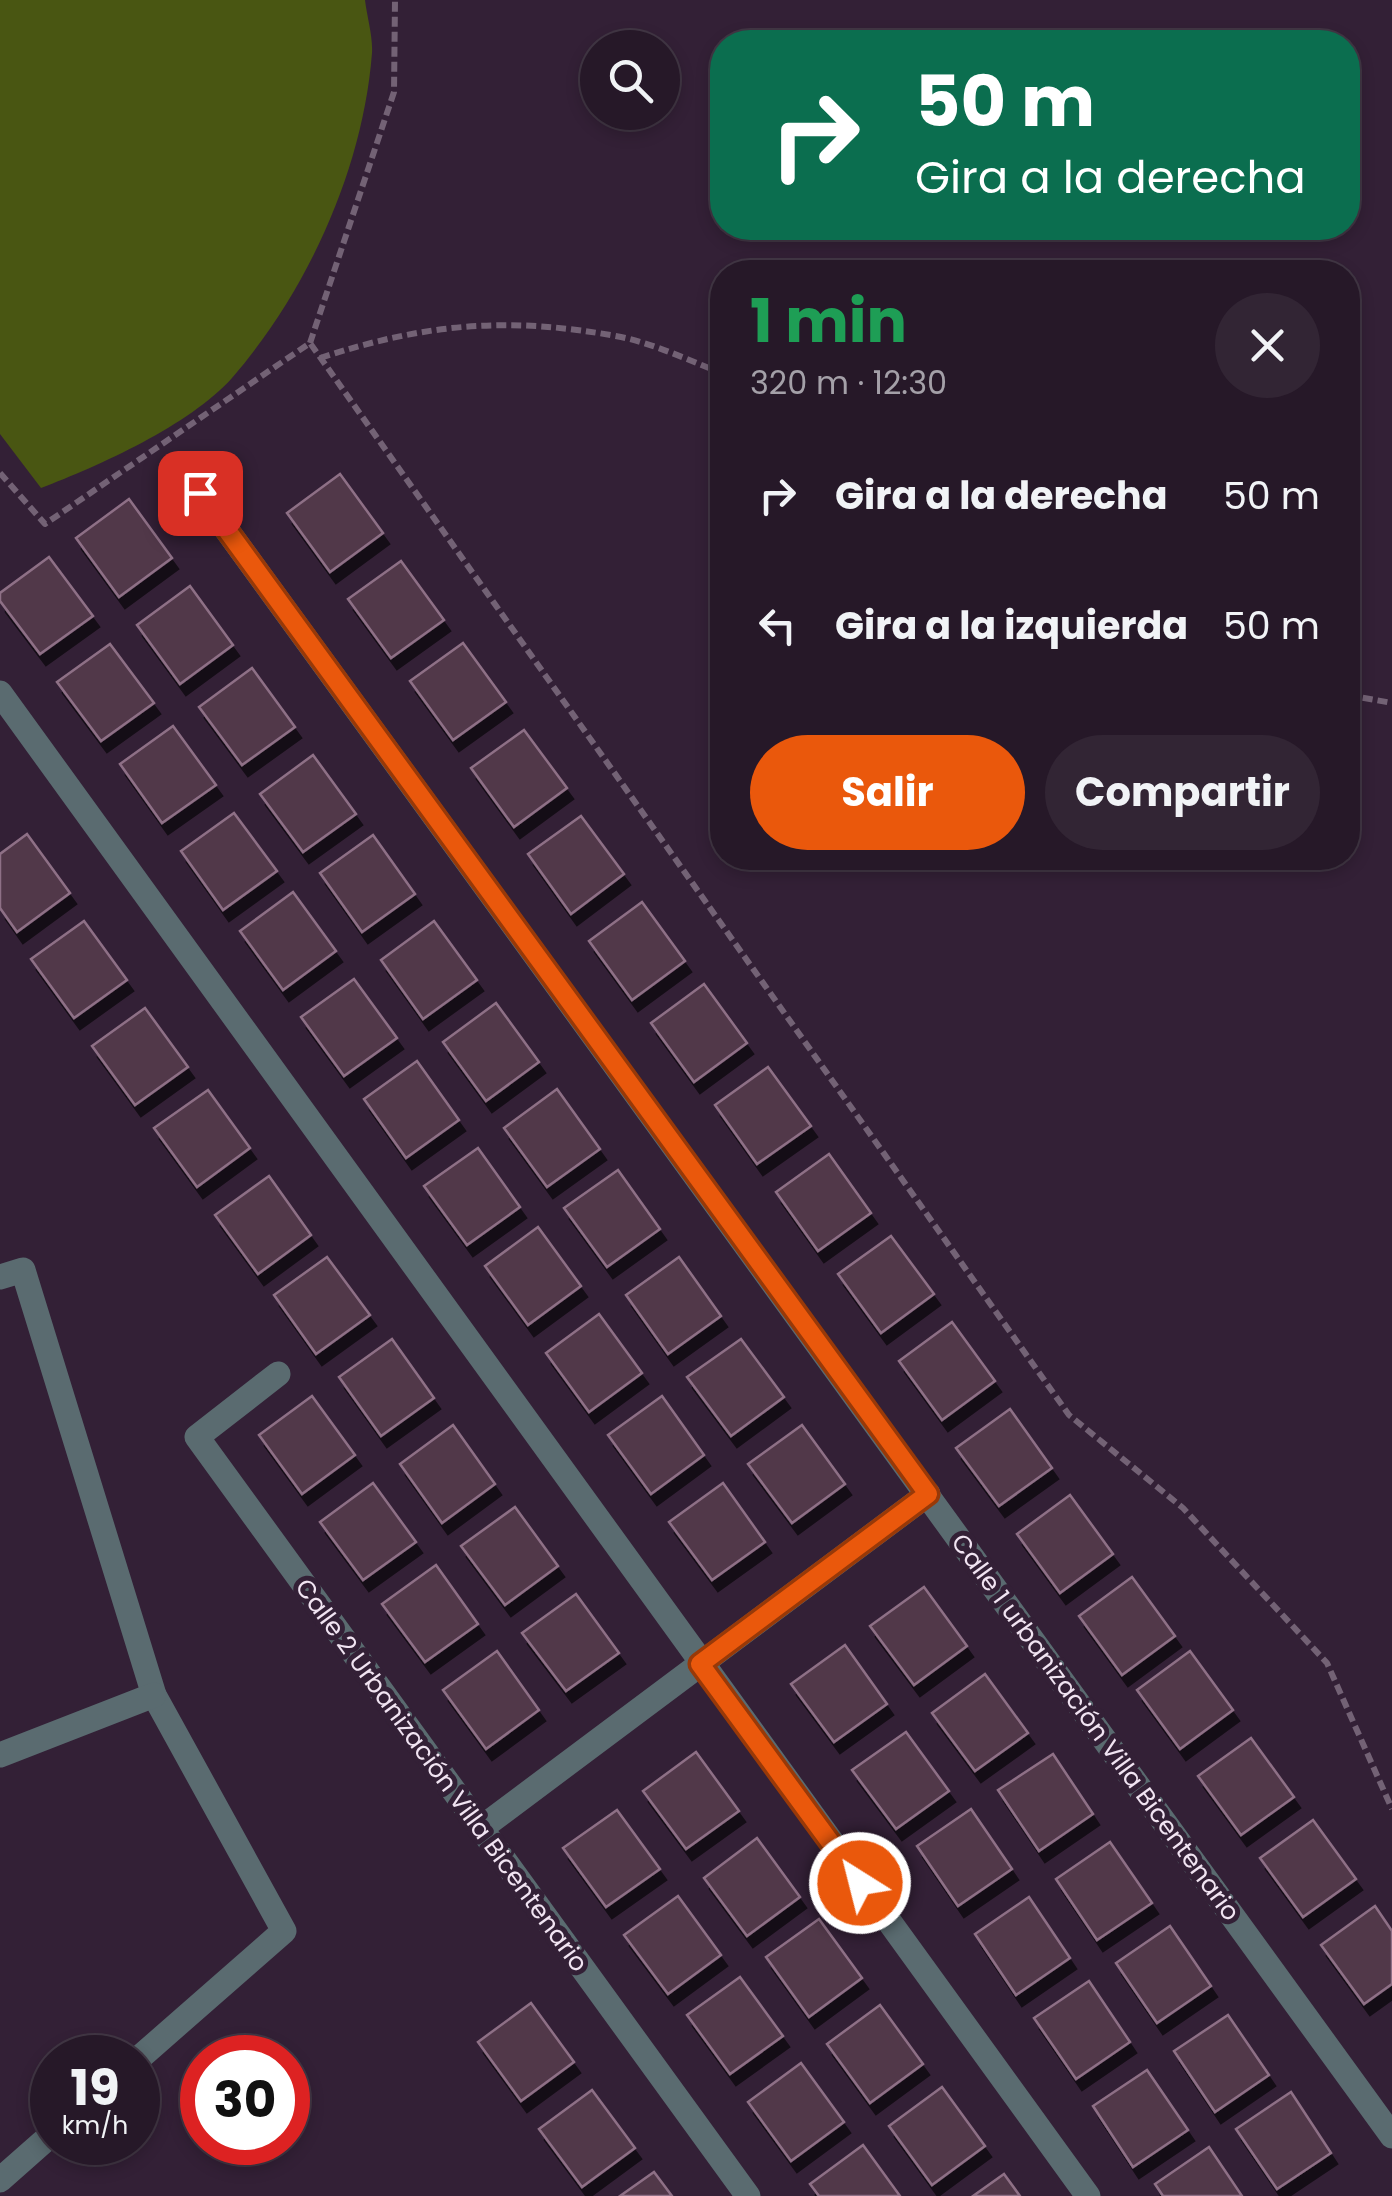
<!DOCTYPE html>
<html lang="es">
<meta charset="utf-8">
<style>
body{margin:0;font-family:Poppins,sans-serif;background:#322534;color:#f1f3f6;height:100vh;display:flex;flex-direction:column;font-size:38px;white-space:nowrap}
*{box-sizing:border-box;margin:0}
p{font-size:32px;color:#a4a0a8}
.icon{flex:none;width:55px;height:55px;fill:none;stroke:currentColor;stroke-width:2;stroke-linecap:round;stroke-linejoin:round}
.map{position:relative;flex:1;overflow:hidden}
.panel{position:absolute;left:710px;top:260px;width:650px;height:610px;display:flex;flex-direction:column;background:#261828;border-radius:40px;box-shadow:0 5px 15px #0003,0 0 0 2px #423745}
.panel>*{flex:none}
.top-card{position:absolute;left:710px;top:30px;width:650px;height:210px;border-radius:40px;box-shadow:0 5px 15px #0003,0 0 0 2px #423745;background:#0b6e4f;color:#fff;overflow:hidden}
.buttons{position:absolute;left:580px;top:30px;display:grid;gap:20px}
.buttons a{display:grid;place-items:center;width:100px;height:100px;border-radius:50%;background:#261828;box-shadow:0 5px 15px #0003,0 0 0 2px #423745;font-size:50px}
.speed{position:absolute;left:30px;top:2035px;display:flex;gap:20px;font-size:50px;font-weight:700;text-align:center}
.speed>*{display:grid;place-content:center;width:130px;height:130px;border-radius:50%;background:#261828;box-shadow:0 5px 15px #0003,0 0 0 2px #423745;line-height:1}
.speed small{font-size:25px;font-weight:400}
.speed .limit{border:15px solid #d22;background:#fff;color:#111}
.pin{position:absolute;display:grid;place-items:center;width:85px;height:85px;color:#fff;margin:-42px;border-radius:20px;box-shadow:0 5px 15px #0006}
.me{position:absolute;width:110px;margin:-55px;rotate:324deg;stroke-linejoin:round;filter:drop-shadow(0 0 8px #0008)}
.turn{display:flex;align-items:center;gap:35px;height:210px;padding:0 40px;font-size:45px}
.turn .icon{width:130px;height:130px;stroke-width:2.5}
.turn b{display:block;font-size:70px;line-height:85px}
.round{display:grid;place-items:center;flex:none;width:105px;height:105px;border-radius:52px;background:#322534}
.head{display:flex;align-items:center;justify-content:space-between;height:170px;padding:0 40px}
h1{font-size:60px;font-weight:700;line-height:75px;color:#1e9e55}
.action{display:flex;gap:20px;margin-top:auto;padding:20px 40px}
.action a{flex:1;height:115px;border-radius:60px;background:#ea580c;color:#fff;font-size:40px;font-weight:700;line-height:115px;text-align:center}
.action a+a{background:#322534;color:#f1f3f6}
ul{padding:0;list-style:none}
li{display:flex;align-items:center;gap:30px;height:130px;padding:0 40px}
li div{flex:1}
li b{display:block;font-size:38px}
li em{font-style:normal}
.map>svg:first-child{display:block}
</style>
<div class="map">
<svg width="1392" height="2196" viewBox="0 0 1392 2196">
<defs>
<filter id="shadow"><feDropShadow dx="6" dy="11" stdDeviation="0" flood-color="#0009"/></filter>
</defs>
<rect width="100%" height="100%" fill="#332036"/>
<path fill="#495612" d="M0 0H365C367 17 373 36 372 53 363 169 308 290 232 378 190 425 99 466 41 488L0 434Z"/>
<g fill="#51374a" stroke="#8e7086" stroke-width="2.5" filter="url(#shadow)">
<path d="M340 474 383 533 330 572 287 513Z"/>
<path d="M129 499 172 558 119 597 76 538Z"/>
<path d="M49 557 93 616 40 654 0 601V593Z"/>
<path d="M401 561 444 620 391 658 348 599Z"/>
<path d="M190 586 233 645 180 684 137 625Z"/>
<path d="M463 643 506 702 453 740 410 681Z"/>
<path d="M110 644 154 703 101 741 57 682Z"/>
<path d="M252 668 295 727 242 765 199 707Z"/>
<path d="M173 726 216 785 162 823 120 764Z"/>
<path d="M524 730 567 788 514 827 471 768Z"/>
<path d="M313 755 356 814 303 852 260 794Z"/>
<path d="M234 813 277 871 223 910 181 851Z"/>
<path d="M581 816 624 874 571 914 528 854Z"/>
<path d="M27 834 70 893 17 932 0 908V854Z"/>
<path d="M373 835 415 894 362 932 320 873Z"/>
<path d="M293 892 336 951 283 990 240 931Z"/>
<path d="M642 902 685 961 632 1000 589 941Z"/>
<path d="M84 921 127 980 74 1018 31 959Z"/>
<path d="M434 921 477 980 423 1019 381 960Z"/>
<path d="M354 979 397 1038 344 1076 301 1017Z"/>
<path d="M704 984 747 1043 694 1082 651 1023Z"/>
<path d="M496 1003 539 1062 486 1101 443 1042Z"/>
<path d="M145 1008 188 1067 135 1105 92 1046Z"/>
<path d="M417 1061 459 1120 406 1158 364 1099Z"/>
<path d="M768 1067 811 1126 757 1164 715 1105Z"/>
<path d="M557 1089 600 1149 547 1187 504 1128Z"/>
<path d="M208 1090 250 1148 197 1187 154 1128Z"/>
<path d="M478 1148 520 1207 467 1245 424 1186Z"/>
<path d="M829 1154 871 1213 818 1251 776 1192Z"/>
<path d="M618 1170 660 1229 607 1267 564 1208Z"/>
<path d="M269 1176 311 1235 258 1274 215 1215Z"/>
<path d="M538 1227 581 1286 528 1325 485 1266Z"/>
<path d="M891 1236 934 1294 881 1333 838 1274Z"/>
<path d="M327 1257 370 1315 316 1354 274 1295Z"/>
<path d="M679 1257 721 1316 668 1354 626 1295Z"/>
<path d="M599 1314 642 1373 589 1412 546 1353Z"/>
<path d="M952 1322 995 1381 942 1420 899 1361Z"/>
<path d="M392 1339 434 1398 381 1436 339 1377Z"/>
<path d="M741 1339 784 1397 731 1436 687 1377Z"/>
<path d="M312 1396 355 1455 302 1494 259 1435Z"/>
<path d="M662 1396 704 1455 651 1494 608 1435Z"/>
<path d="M1010 1409 1052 1468 999 1506 956 1448Z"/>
<path d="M453 1425 495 1484 442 1523 400 1464Z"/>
<path d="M802 1425 845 1484 792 1523 748 1464Z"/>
<path d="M373 1483 416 1542 363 1580 320 1522Z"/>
<path d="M723 1483 765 1542 712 1580 669 1522Z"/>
<path d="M1070 1495 1113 1554 1060 1593 1017 1534Z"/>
<path d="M515 1507 558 1566 505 1605 461 1546Z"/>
<path d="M436 1565 478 1624 425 1662 382 1604Z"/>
<path d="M1132 1577 1175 1636 1122 1675 1079 1616Z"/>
<path d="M924 1587 967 1646 914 1685 870 1626Z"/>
<path d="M576 1594 619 1653 566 1691 522 1633Z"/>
<path d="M845 1645 887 1704 834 1742 791 1684Z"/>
<path d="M497 1651 539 1710 486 1749 443 1690Z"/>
<path d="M1190 1651 1233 1710 1180 1749 1137 1690Z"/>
<path d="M985 1674 1028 1733 975 1771 932 1713Z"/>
<path d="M906 1732 949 1791 896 1829 852 1770Z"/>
<path d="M1251 1738 1294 1797 1241 1835 1198 1776Z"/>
<path d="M696 1752 739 1811 686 1849 643 1791Z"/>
<path d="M1053 1754 1093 1814 1039 1851 998 1790Z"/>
<path d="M971 1809 1012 1869 958 1906 917 1846Z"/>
<path d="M617 1810 660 1869 606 1907 563 1848Z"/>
<path d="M1313 1820 1356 1879 1303 1917 1260 1858Z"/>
<path d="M757 1838 800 1897 747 1936 704 1878Z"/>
<path d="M1110 1842 1152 1903 1097 1940 1056 1879Z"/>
<path d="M678 1896 721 1955 668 1994 624 1935Z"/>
<path d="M1029 1897 1070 1958 1016 1995 975 1934Z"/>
<path d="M1375 1906 1392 1931V1984L1364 2004 1321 1945Z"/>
<path d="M819 1919 862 1978 809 2017 766 1957Z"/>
<path d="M1170 1926 1211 1986 1157 2023 1116 1963Z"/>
<path d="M740 1977 783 2036 730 2074 687 2015Z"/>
<path d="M1089 1981 1130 2042 1076 2079 1034 2018Z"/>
<path d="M531 2003 574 2062 521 2101 478 2042Z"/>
<path d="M880 2005 923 2064 870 2103 827 2044Z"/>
<path d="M1228 2015 1269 2075 1215 2112 1174 2051Z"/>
<path d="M801 2063 844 2122 791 2161 748 2102Z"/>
<path d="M1147 2070 1188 2130 1133 2167 1093 2106Z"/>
<path d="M942 2087 985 2146 932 2185 889 2126Z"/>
<path d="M592 2090 635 2148 582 2187 539 2129Z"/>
<path d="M1291 2092 1331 2153 1277 2189 1236 2129Z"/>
<path d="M863 2145 900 2196H819L810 2184Z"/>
<path d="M1209 2147 1242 2196H1163L1155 2184Z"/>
<path d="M654 2172 672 2196H620Z"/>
<path d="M1004 2174 1020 2196H973Z"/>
</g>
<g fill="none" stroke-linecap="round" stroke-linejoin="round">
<g stroke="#736275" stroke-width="6" stroke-dasharray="10 5" stroke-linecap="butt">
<path d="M310 343 394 92 395 0"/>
<path d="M320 358C427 323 510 316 621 337 655 344 690 361 722 373"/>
<path d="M0 473 45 524 310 343 1069 1415 1183 1508 1327 1663 1392 1809"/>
<path d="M1348 695 1392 703"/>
</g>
<g stroke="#5a6b70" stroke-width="25">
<path d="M200 493 1392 2136"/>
<path d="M0 693 1088 2196"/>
<path d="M0 1277 23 1270 154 1695 284 1931 138 2059"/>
<path d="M278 1374 197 1437 748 2196"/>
<path d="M0 1755 154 1695"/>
<path d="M480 1829 928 1494"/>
<path d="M0 2180 52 2134"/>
</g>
</g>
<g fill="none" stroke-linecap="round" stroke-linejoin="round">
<defs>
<path id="route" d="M200 493 928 1494 700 1664 860 1883"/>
</defs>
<use href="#route" stroke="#983908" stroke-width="25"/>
<use href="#route" stroke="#ea580c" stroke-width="18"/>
</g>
<g text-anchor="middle" stroke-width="10" stroke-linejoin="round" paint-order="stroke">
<g font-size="25" fill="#f1e4f2" stroke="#332036">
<text transform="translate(1096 1727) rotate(54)" y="9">Calle 1 urbanización Villa Bicentenario</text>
<text transform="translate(442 1775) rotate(54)" y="9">Calle 2 Urbanización Villa Bicentenario</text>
</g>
</g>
</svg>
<div class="buttons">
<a><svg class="icon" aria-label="search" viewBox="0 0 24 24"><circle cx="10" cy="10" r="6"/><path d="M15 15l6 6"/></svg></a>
</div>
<div class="speed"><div>19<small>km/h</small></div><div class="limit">30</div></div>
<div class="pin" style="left:200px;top:493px;background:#d93025"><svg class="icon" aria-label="arrive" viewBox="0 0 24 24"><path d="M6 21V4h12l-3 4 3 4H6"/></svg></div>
<svg class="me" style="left:860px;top:1883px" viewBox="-20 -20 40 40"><circle r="17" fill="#ea580c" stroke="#fff" stroke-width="3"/><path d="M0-11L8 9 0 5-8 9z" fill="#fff"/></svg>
<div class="top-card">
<div class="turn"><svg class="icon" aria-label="right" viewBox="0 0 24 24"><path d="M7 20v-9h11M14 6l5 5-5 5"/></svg><div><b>50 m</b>Gira a la derecha</div></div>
</div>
<section class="panel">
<div class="head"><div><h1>1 min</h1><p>320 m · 12:30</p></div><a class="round"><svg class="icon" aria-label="close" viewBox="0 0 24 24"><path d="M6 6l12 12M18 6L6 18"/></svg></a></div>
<ul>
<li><svg class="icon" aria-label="right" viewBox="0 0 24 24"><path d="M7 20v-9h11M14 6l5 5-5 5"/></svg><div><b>Gira a la derecha</b></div><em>50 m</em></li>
<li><svg class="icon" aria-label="left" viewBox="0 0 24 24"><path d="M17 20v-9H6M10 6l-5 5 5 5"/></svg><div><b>Gira a la izquierda</b></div><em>50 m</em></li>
</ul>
<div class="action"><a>Salir</a><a>Compartir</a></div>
</section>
</div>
